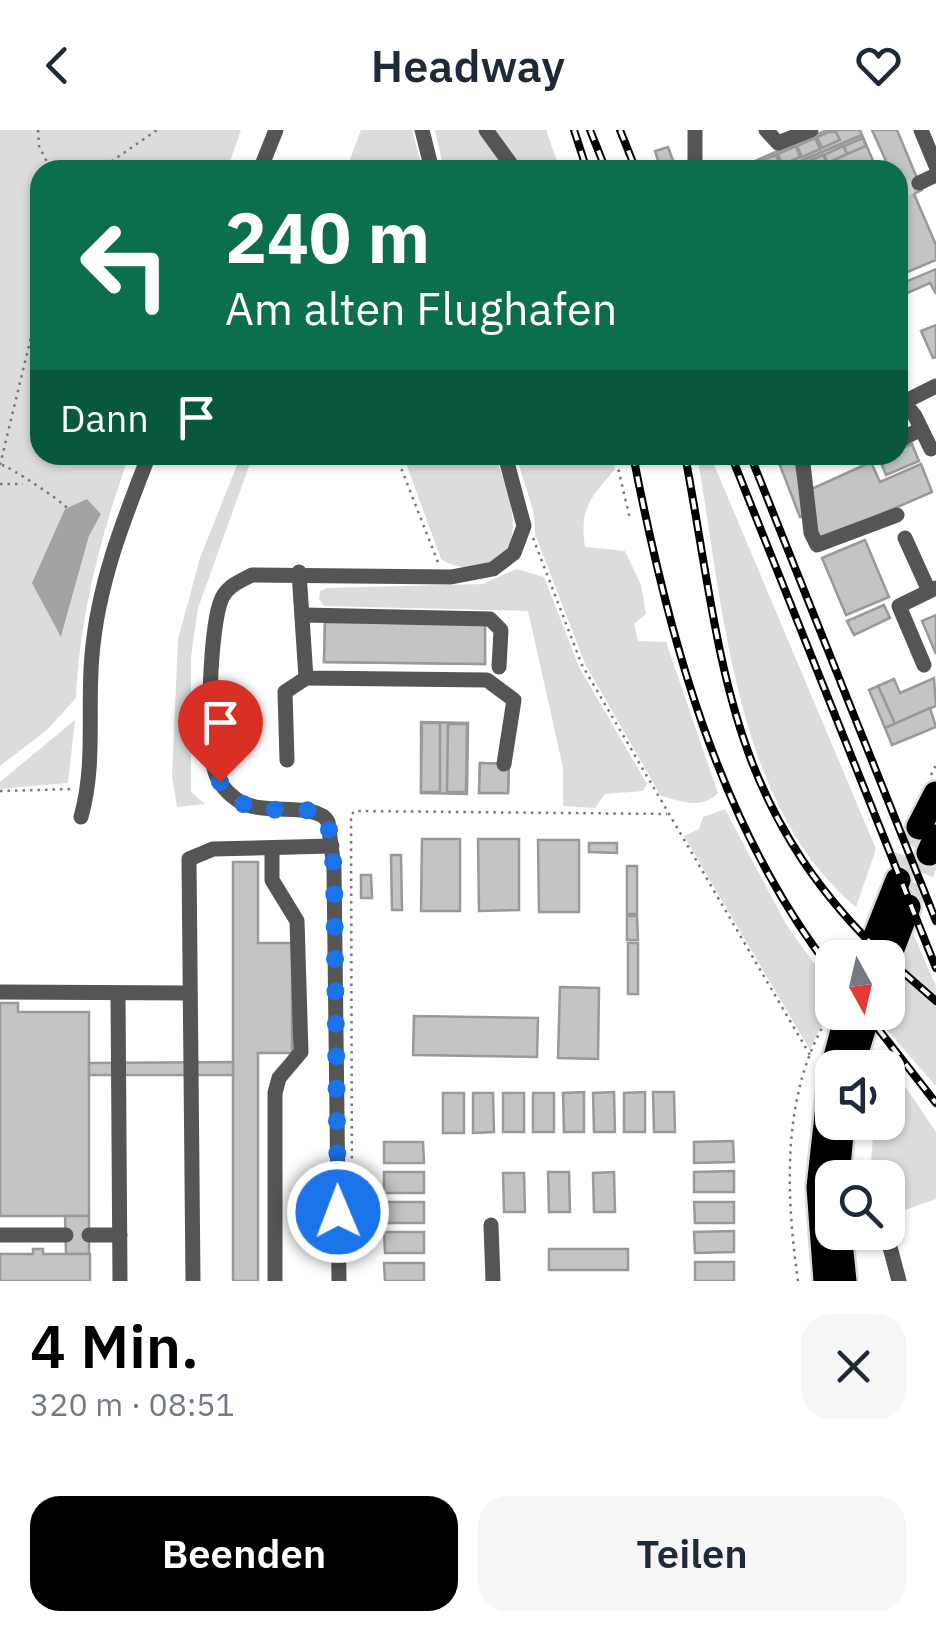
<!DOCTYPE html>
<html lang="de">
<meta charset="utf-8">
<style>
body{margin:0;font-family:"IBM Plex Sans",sans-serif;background:#f6f6f7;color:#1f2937;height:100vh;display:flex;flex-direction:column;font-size:38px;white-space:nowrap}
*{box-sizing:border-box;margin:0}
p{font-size:32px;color:#747a83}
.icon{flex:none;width:55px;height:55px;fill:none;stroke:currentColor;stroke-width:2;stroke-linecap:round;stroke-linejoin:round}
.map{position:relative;height:1151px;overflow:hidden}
.sheet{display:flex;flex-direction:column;background:#fff;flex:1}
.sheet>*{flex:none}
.banner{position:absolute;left:30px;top:30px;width:878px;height:305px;border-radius:30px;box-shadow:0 2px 8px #0004;background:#0b6e4f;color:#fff;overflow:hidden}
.needle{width:65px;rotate:172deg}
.tools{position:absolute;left:815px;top:810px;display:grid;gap:20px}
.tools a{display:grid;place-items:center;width:90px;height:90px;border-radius:20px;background:#fff;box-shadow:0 2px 8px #0004;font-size:50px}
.pin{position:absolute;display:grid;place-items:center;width:85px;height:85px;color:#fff;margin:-102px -42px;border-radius:50% 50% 50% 0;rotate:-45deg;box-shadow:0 0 10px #0007}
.pin .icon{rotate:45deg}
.me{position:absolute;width:110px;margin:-55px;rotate:359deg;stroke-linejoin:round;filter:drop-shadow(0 0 8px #0008)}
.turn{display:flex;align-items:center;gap:35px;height:210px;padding:0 30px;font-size:45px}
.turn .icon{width:130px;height:130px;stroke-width:2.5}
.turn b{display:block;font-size:70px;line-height:85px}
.then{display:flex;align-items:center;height:95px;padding:0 30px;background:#0003;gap:20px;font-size:38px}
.round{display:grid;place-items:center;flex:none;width:105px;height:105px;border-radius:30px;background:#f6f6f7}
.head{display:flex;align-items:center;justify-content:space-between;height:170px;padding:0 30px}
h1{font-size:60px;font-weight:600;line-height:75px;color:#000}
.button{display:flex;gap:20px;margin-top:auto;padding:20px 30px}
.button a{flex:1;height:115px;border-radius:30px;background:#000;color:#fff;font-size:40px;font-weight:600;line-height:115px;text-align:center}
.button a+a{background:#f6f6f7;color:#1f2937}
header{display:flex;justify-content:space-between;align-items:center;height:130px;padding:0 30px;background:#fff;font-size:45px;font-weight:600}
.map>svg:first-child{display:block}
</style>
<header><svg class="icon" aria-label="back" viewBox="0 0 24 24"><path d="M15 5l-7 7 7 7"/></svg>Headway<svg class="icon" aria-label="heart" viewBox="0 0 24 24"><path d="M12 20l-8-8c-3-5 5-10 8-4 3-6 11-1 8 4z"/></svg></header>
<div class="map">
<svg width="936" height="1151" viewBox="0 0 936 1151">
<rect width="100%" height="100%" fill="#fff"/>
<g fill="#dcdcdc" fill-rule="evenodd">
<path d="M0 0H241L227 40H40V325H129C101 407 80 482 76 568L48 599 0 636ZM87 369 101 384 89 406 62 505Z"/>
<path d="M361 0H412L423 40H346Z"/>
<path d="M435 0H480L509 40H444Z"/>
<path d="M491 0H546L560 40H519Z"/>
<path d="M241 325H253L198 478 191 527V662L205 674 177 677 172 647 178 509 200 428Z"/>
<path d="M403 325H495C507 359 535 425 480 436 466 439 453 437 441 429Z"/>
<path d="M516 325H612L615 339C591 368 579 377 585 417L625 421 641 455 646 484 634 494 638 511 666 512 718 663C701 680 682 671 661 666L585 534 535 404 534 384Z"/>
<path d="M697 325H710L876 719 856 777C733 675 723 471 697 325Z"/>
<path d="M516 439 544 447 579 537 647 654 643 661 605 664 595 678 563 676V638L528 481 324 476 319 469 320 461 327 458 483 454Z"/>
<path d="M75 590 68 653 0 659V652Z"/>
<path d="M725 679 787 796 832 858V874L810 920 684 706 699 699 703 687Z"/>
<path d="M913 804 936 856V956L879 891 882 883 888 882V867Z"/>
<path d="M887 930 936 1002V1069L888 1086V1048L871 1033 874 993 888 992V938L881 937Z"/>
</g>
<path fill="#a3a3a3" d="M87 369 101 384 89 406 61 507 32 453 65 379Z"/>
<g fill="#c4c4c4" stroke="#999" stroke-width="2.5">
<path d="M827 0H860L862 5 780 40H734Z"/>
<path d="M872 0H897L922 60 914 64 936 115V130L898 146V101L905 98 898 80V40H890Z"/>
<path d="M829 2H836L840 10 822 18 817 7Z"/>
<path d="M862 5 877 40H780Z"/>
<path d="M815 8 820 19 802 27 797 16Z"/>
<path d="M863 8 866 16 847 24 844 16Z"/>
<path d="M796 16 800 27 782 35 778 24Z"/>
<path d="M843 16 847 24 828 33 824 25Z"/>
<path d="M668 17 675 36 688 32 691 40H661L655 21Z"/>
<path d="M776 25 781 36 761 40 758 32Z"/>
<path d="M823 25 827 33 808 40 805 33Z"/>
<path d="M936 139V164L930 153 898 167V155Z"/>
<path d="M936 195V227L933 228 921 201Z"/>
<path d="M912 314 919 331 886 345 879 328 898 325V320Z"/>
<path d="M776 325H794L805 385 800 387Z"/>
<path d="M871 332 880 352 921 334 932 362 819 411 807 361Z"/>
<path d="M865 410 889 467 846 485 822 428Z"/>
<path d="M884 475 890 488 854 505 847 491Z"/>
<path d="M936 485V524L922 491Z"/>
<path d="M325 492 485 494V534L324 532Z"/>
<path d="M325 492 485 494V534L324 532Z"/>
<path d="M934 548 936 576 895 594 878 556 894 549 900 563Z"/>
<path d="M878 556 895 594 885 598 869 560Z"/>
<path d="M930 578 936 597 892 615 885 598Z"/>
<path d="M421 592 468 593 467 664 421 663Z"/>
<path d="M422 593H440V662H421Z"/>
<path d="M448 594H467L466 662H447Z"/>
<path d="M480 633 509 634 508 663H479Z"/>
<path d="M480 633 509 634 508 663H479Z"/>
<path d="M422 709H460V781H421Z"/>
<path d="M478 709H519V780L479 781Z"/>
<path d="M538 710H579V782H539Z"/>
<path d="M589 713H617V723L589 722Z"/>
<path d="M391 725H401L402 780H392Z"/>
<path d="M233 732H258V813H292V923H258V1151H233Z"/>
<rect x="627" y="736" width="10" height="48"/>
<path d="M361 745H371L372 768H361Z"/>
<path d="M627 786H637L638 810H627Z"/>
<rect x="628" y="813" width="10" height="51"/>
<path d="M560 857 599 858 598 929 558 928Z"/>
<path d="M0 873H18V882H89V1086H0Z"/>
<path d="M414 886 538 888 537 927 413 925Z"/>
<path d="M233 932V945H89V933Z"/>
<path d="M584 962V1002H564L563 963Z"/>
<path d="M614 962 615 1002H594L593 963Z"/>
<path d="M645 962V1002H624V963Z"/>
<path d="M653 962H674L675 1002H654Z"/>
<rect x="443" y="963" width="21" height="40"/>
<path d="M473 963H493L494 1002 473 1003Z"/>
<rect x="503" y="963" width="21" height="39"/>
<rect x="533" y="963" width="21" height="39"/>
<path d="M733 1011 734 1032 694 1033V1012Z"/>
<path d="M384 1012H423L424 1033H384Z"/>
<path d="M734 1041V1062H694V1042Z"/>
<rect x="384" y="1042" width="40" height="21"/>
<path d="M548 1042H569L570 1082H549Z"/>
<path d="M614 1042 615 1082H594L593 1043Z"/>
<path d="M503 1043H524L525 1082H504Z"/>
<path d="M384 1072H424V1093H385Z"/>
<path d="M694 1072H734V1093H695Z"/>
<path d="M65 1086H89V1124H66Z"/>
<path d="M734 1101V1122L695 1123 694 1102Z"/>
<path d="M384 1102H424V1123H385Z"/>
<path d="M33 1119H43V1124H90V1151H0V1124H33Z"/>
<rect x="549" y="1119" width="79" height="21"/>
<rect x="695" y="1132" width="39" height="19"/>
<path d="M384 1133H424V1151H385Z"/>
</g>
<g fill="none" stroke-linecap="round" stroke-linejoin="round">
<path stroke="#d9d9d9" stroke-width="15" stroke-dasharray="15 8" stroke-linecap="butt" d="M898 62 919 53"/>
<g stroke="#d9d9d9" stroke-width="25" stroke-dasharray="25 12" stroke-linecap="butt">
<path d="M898 750 919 697"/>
<path d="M908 777 929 723"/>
</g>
<defs>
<g id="highway">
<path d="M919 697 936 664"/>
<path d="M929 723 936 707"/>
<path d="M875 808 898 750"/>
<path d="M890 824 908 777"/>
<path d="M868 828V826"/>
<path d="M833 938 848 882"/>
<path d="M851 938 866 890"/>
<path d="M837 1048 842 992"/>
<path d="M839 1102 844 1151"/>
<path d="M826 1151 819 1057 832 941"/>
</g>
</defs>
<use href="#highway" stroke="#dbdbdb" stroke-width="30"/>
<g stroke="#777" stroke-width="2.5" stroke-dasharray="2.5 5" stroke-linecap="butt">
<path d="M38 0 39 16 51 40"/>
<path d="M99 40 157 0"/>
<path d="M396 325 439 435"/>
<path d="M615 325 630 389"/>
<path d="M0 335 40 170"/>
<path d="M2 335C10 337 62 371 67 378"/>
<path d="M0 354H23"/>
<path d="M533 408 582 535 810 925"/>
<path d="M931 645 936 635"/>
<path d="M0 661 73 659"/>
<path d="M352 1081 351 685 355 681 667 684"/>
<path d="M798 1151C786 1065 781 966 827 889"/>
</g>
<g stroke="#555" stroke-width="15">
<path d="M422 0 432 40"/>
<path d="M486 0 515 40"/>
<path d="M695 0V40"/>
<path d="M766 0 778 13 811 0"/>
<path d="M921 0 936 36"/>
<path d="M260 40 276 0"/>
<path d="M919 53 936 45"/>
<path d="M898 265 915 286 931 319"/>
<path d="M898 275 936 256"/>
<path d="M898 311 921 299"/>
<path d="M802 325 811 403 817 415 897 385"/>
<path d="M905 408 929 461"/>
<path d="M299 442 306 548 487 550 514 570 504 634"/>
<path d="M304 485 490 489 501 500 499 537"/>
<path d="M924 535 899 476 936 458"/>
<path d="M287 630 285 562 306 548"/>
<path d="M81 687C96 634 87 580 92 525 98 454 123 391 149 325"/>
<path d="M272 719V750L297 791 301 922 279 948 275 963V1151"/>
<path d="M0 862 190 863"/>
<path d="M118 863 120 1151"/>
<path d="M491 1095 493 1151"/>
<path d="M886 1102 899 1151"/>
<path d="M0 1105H66"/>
<path d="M89 1105H120"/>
<path d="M193 1151 189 729 213 719 332 716"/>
<path d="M339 1151 334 738 328 692C317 670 260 688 236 669 225 661 217 651 214 638 206 610 210 493 222 468 228 456 240 451 252 445L451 447 493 439 514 423 524 396 505 325"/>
</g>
<use href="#highway" stroke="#000" stroke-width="25"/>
<defs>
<g id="rail">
<path d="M574 0 587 40"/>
<path d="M590 0 606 40"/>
<path d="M620 0 636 40"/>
<path d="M633 325C668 504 718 695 832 841"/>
<path d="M685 325C723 528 724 674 886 828"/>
<path d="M731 325 936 838"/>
<path d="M750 325 936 791"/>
<path d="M888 829 936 871"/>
<path d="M865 882 936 973"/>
</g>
</defs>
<use href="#rail" stroke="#000" stroke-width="8"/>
<use href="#rail" stroke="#fff" stroke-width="4" stroke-dasharray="11" stroke-linecap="butt"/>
</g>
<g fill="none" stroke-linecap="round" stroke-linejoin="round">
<path stroke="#1a73e8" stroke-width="18" stroke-dasharray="0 32.4" d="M220 652C229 663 238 673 252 678 273 684 317 671 328 692L334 738 338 1082"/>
</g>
</svg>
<div class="tools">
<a><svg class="needle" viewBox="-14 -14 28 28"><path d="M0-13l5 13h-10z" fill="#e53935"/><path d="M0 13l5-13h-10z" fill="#747a83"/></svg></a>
<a><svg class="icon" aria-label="sound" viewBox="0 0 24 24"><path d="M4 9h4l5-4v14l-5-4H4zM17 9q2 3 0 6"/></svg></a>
<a><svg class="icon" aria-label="search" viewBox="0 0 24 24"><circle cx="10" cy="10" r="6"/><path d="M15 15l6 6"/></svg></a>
</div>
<div class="pin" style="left:220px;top:652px;background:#d93025"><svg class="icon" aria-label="arrive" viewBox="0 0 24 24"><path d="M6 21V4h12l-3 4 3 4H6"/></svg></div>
<svg class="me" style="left:338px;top:1082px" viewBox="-20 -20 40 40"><circle r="17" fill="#1a73e8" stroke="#fff" stroke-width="3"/><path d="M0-11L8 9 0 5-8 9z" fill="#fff"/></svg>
<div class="banner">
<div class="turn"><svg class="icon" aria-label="left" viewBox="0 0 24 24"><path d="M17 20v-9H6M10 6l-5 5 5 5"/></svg><div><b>240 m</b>Am alten Flughafen</div></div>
<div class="then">Dann<svg class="icon" aria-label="arrive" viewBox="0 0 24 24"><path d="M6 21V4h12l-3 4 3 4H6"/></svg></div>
</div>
</div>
<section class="sheet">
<div class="head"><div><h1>4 Min.</h1><p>320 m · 08:51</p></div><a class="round"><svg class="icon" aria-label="close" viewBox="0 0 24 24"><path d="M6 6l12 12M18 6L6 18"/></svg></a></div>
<div class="button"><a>Beenden</a><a>Teilen</a></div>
</section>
